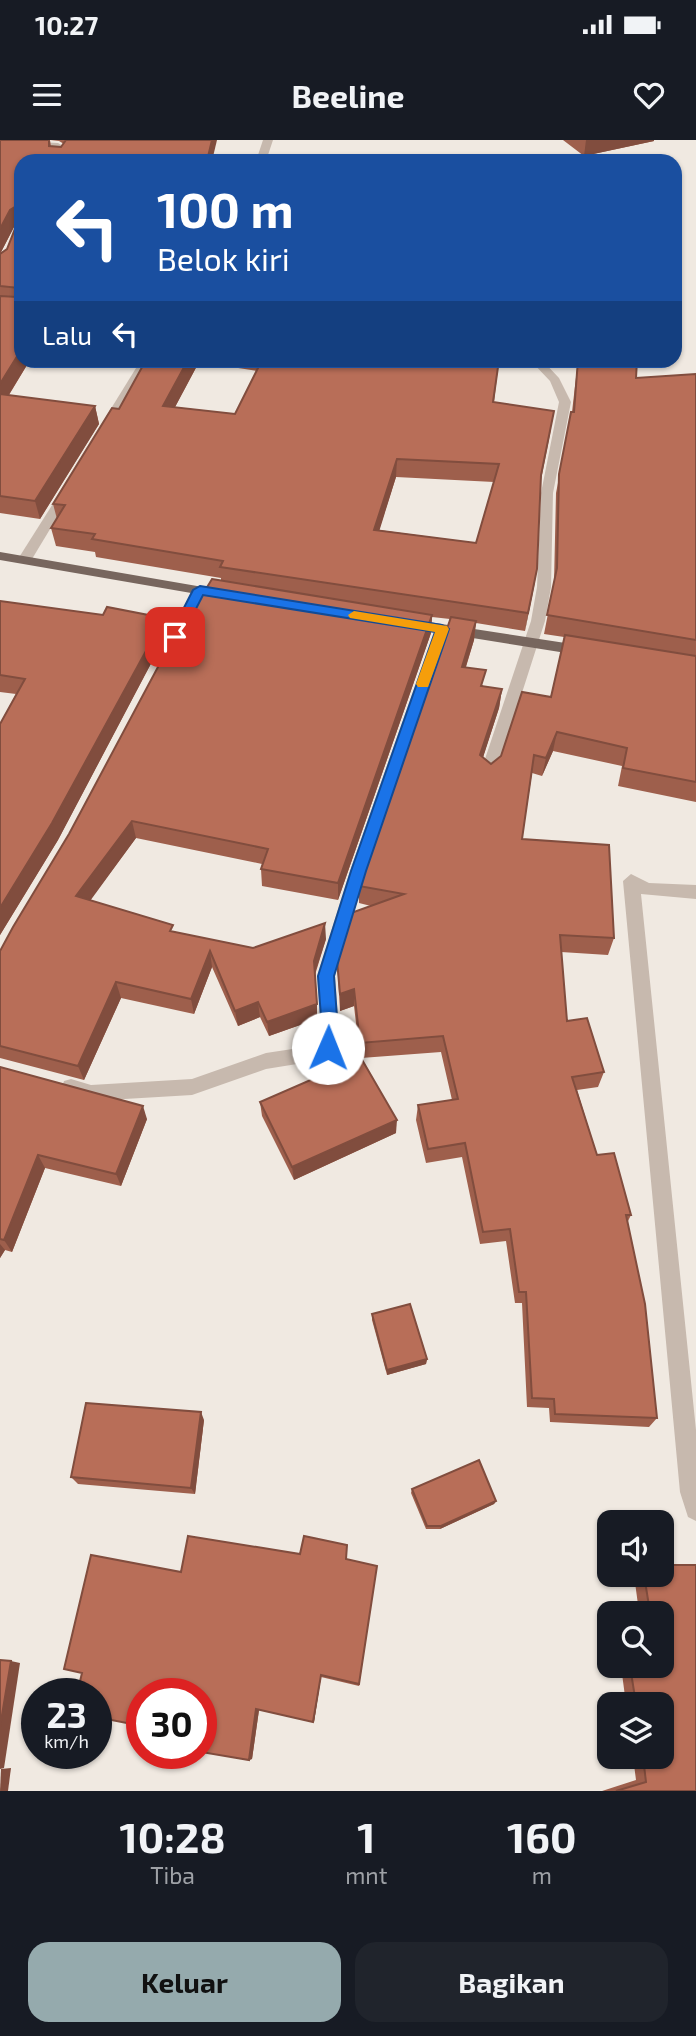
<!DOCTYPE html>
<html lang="id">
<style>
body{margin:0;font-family:"Exo 2",sans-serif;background:#20242c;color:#f1f3f6;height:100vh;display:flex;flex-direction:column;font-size:26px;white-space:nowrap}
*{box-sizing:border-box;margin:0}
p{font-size:23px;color:#9ea1a6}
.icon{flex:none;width:38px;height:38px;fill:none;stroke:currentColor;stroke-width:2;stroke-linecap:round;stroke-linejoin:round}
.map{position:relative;height:1651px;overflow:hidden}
.drawer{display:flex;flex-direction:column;background:#171b24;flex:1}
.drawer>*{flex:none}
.top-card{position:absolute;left:14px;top:14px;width:668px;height:214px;border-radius:21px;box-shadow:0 2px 5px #0004;background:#1a4fa0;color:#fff;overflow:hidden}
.buttons{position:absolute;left:597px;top:1370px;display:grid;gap:14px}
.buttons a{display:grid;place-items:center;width:77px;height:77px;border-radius:14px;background:#171b24;box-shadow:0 2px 5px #0004;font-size:35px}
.speed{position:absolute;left:21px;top:1538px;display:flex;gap:14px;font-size:35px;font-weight:700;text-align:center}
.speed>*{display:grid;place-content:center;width:91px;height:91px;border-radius:50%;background:#171b24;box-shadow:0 2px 5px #0004;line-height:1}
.speed small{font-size:18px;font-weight:400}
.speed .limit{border:10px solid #d22;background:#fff;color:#111}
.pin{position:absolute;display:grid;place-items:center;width:60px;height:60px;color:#fff;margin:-30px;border-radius:14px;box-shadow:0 4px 10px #0006}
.me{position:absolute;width:77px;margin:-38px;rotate:1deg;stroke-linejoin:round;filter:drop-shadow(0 0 5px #0008)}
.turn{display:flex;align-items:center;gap:24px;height:147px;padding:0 28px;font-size:32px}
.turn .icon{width:91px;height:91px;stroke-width:2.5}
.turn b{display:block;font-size:49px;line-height:60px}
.then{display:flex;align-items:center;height:66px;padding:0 28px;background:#0003;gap:14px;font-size:26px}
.eta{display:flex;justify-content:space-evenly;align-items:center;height:119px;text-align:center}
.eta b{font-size:42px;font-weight:700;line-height:49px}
.primary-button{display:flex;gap:14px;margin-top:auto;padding:14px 28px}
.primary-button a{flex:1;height:80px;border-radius:21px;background:#95aaad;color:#111;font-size:28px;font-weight:700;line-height:80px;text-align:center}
.primary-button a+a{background:#20242c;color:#f1f3f6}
.status{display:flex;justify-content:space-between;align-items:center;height:49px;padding:0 35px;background:#171b24;direction:ltr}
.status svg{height:19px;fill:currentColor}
header{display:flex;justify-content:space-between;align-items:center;height:91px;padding:0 28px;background:#171b24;font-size:32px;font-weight:700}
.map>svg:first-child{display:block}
</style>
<div class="status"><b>10:27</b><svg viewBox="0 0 49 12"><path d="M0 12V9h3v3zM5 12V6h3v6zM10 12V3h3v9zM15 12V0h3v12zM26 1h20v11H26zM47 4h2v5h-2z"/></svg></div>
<header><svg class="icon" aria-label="menu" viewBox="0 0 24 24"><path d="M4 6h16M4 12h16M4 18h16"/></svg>Beeline<svg class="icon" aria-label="heart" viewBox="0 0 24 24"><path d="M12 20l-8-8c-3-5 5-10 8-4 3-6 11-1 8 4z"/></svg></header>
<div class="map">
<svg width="696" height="1651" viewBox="0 0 696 1651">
<rect width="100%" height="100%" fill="#f0e9e1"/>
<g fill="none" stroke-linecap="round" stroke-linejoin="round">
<g fill="#c7b9ae" fill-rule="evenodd">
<path d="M0 0 58 3 63 6 67 16 64 21H54L57 16 54 8 0 5Z"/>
<path d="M263 0H273L266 21H256Z"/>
<path d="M141 220H152L109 291H101L99 288Z"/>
<path d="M530 220H542L559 238 571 262 553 353 551 447 545 481 496 634 488 640 480 634 531 481 537 447 541 353 559 262 550 241Z"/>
<path d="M67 347 73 351 32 419 25 423 20 422 18 419 61 351Z"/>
<path d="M200 447 207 451 181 500 179 503H169L167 500 193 451Z"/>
<path d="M442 484 449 489 366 731 335 836 339 892 334 918 266 929 192 955 91 961 64 953 62 947 64 941 71 939 91 945 192 939 266 913 319 905 321 892 317 836 350 731 435 489Z"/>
<path d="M631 734 649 743 696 745V759L641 754 696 1290V1381L688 1377 680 1352 623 741Z"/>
</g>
<g fill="#77665e" fill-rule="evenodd">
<path d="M0 412 226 451 233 455 226 459 0 420Z"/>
<path d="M409 479 585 506 592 511 585 516 404 487 402 484Z"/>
</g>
</g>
<g fill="#9e5f4c" fill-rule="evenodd">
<path d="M0 0H217L21 21V220H30L9 255 95 266 99 284 40 379 0 373ZM50 0 59 1 64 4 61 7 51 6ZM17 85 7 109 0 114 14 87Z"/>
<path d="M563 0H654V1L584 16Z"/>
<path d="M146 220H499L494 262 551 289 541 340 537 429 525 491 476 483 474 500 466 527 484 547 502 549 499 568 483 617 491 624 501 616 551 557 564 497 544 494 554 443 556 353 572 272 578 220 636 238 696 234V662L618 646 622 626 553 611 542 636 532 633 522 699 614 798 608 815 561 812 567 881 604 932 598 947 577 950 597 1015 631 1075 627 1083 657 1278 649 1287 550 1282 549 1268 527 1267 522 1163H515L506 1101 480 1104 462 1017 426 1023 416 980 418 965 452 960 441 912 361 918 396 993 294 1040 262 976 260 962 360 918 354 866 340 871 337 820 371 766 359 763V746L450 479 432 477 431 493 338 760 262 746 261 729 262 724 136 698 90 760 174 792 253 808 326 799 315 835 317 879 269 896 260 877 238 886 212 827 194 874 121 858 84 940 0 918V811L69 694 187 480 221 441V438L96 417 95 412 56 406 51 388 57 379 53 364 119 269ZM199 222 257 231 235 274 175 267ZM396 337 494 342 476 403 379 390Z"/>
<path d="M0 461 166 495 58 700 0 795V584L16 554 0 552Z"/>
<path d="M0 927 147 979 121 1046 45 1028 12 1112 5 1110 0 1118Z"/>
<path d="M372 1174 427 1219 426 1224 387 1235 372 1180Z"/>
<path d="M204 1280 195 1354 78 1344 71 1337Z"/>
<path d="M412 1349 496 1361 494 1364 440 1389H426L411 1353Z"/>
<path d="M347 1411 346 1420 377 1426 359 1546 321 1537 314 1582 259 1570 252 1619 249 1620 82 1533 64 1529 181 1432 300 1414Z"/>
<path d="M634 1435H662L696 1651H602L636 1640 633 1617H662V1564H626L621 1526H662V1474H620L623 1472H639Z"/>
</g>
<g fill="#814d3e">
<path d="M212 0H217L212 21H207Z"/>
<path d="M586 0H654V1L584 16Z"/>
<path d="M18 65 21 83 14 87 0 114V89L10 70Z"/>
<path d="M21 210V220H30L0 269V244Z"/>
<path d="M188 220H198L199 222 166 284 163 266Z"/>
<path d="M95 266 99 284 40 379 35 361Z"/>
<path d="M397 319 396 337 374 408V390Z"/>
<path d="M537 429 534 447 525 491 528 473Z"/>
<path d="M432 475 431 493 338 760V743Z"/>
<path d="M164 478 166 495 58 700 0 795V768Z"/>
<path d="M476 481 474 500 460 545 462 527Z"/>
<path d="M502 549 499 568 478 633 480 615Z"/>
<path d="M557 592 553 611 542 636 546 618Z"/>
<path d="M132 681 136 698 82 772 76 756Z"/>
<path d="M325 783 326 799 314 836V821Z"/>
<path d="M210 811 212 827 194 874 191 859Z"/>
<path d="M116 842 121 858 84 940 78 926Z"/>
<path d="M354 849V866L340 871V854Z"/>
<path d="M258 862 260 877 238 886 235 871Z"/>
<path d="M317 864V879L269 896 267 882Z"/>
<path d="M143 966 147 979 121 1046 116 1034Z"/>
<path d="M397 980 396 993 294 1040 292 1027Z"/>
<path d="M38 1015 45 1028 12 1112 4 1100Z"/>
<path d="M0 1104 5 1110 0 1118Z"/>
<path d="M427 1219 426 1224 387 1235V1230Z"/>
<path d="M201 1272 204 1280 195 1354 191 1348Z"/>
<path d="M496 1361 494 1364 440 1389 441 1386Z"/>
<path d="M11 1521 20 1523 4 1628 0 1629V1587Z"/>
<path d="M321 1535V1537L314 1582H313Z"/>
<path d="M256 1569 259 1570 252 1619 249 1620Z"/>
<path d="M11 1628 8 1651H0L1 1629Z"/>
</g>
<g fill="#b86e58" stroke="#814d3e" stroke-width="2" fill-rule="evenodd">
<path d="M0 0H49V6L61 7 66 0H212L207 21H21V210L0 244V156L17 157 20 148 0 146V114L7 109 18 81V65L10 70 0 89Z"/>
<path d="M146 220H188L163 266 235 274 262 220H499L493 262 554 271 541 335 537 429 528 473 220 427 223 421 92 399 95 394 51 388 65 365 53 364 112 268 119 269ZM397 319 499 324 476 403 374 390Z"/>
<path d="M578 220H637L636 238 696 234V500L547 475 557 428 559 334 571 272H574Z"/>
<path d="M0 254 95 266 35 361 0 356Z"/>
<path d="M212 439 432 475 338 743 261 729 268 709 132 681 76 756 173 785 170 791 253 808 325 783 314 821 317 864 267 882 258 862 235 871 210 811 191 859 116 842 78 926 0 906V811L13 787 69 694 183 480H187Z"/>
<path d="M0 461 103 475 107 467 164 478 52 683 0 768V584L25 539 0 535Z"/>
<path d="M451 477 476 481 462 527 486 530 481 546 502 549 480 615 491 624 501 616 522 552 551 557 565 495 696 516V642L623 628 627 608 557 592 546 618 534 615 522 699 609 705 614 798 560 795 567 881 587 878 604 932 572 937 597 1015 614 1013 631 1075H626L645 1164 657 1278 555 1274 554 1259 532 1258 526 1152H519L510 1089 483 1092 465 1003 428 1009 418 965 458 959 443 896 360 903 354 849 340 854 337 820 351 773 404 754 359 746Z"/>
<path d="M361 918 397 980 292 1027 260 962Z"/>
<path d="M0 927 143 966 116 1034 38 1015 4 1100 0 1099Z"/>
<path d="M410 1164 427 1219 387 1230 372 1174Z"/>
<path d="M86 1263 201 1272 191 1348 71 1337Z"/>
<path d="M479 1320 496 1361 441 1386H427L412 1349Z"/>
<path d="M188 1396 300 1414 304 1396 347 1405 346 1419 377 1426 359 1544 321 1535 313 1582 256 1569 249 1620 201 1612V1554H142V1586L96 1577V1554H77L82 1533 64 1529 91 1415 181 1432Z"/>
<path d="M662 1425H696V1651H616L646 1642 643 1617H662V1564H636L630 1526H662V1474H623V1472H650L644 1435H662Z"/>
<path d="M0 1520 11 1521 0 1587Z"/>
</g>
<path fill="#1a73e8" stroke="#114b97" stroke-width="2" d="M200 446 442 485 449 489 366 731 334 836 338 891 337 908 328 915 320 908 322 891 318 836 351 731 435 492 203 455 180 500H171L169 497 193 450Z"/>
<path fill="#f59e0b" d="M354 471 447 486 449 489 428 547H418L416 544 435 492 350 478 348 475Z"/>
</svg>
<div class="buttons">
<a><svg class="icon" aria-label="sound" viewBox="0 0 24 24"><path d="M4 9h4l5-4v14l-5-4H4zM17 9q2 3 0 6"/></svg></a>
<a><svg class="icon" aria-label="search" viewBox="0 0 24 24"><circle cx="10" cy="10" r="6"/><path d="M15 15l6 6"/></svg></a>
<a><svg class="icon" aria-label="layers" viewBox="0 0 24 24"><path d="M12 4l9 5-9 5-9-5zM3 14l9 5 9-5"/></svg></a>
</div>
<div class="speed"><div>23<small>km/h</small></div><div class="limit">30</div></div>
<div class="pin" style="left:175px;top:497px;background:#d93025"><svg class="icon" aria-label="arrive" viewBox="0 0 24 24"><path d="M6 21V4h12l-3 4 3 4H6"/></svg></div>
<svg class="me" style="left:328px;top:908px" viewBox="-20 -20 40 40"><circle r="19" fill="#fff"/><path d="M0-13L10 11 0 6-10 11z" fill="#1a73e8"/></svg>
<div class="top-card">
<div class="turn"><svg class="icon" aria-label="left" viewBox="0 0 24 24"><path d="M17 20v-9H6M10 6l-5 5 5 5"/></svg><div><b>100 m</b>Belok kiri</div></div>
<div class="then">Lalu<svg class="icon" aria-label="left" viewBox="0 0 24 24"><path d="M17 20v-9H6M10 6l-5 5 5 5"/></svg></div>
</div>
</div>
<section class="drawer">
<div class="eta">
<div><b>10:28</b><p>Tiba</p></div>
<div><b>1</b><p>mnt</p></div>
<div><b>160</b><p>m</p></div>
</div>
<div class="primary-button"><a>Keluar</a><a>Bagikan</a></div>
</section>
